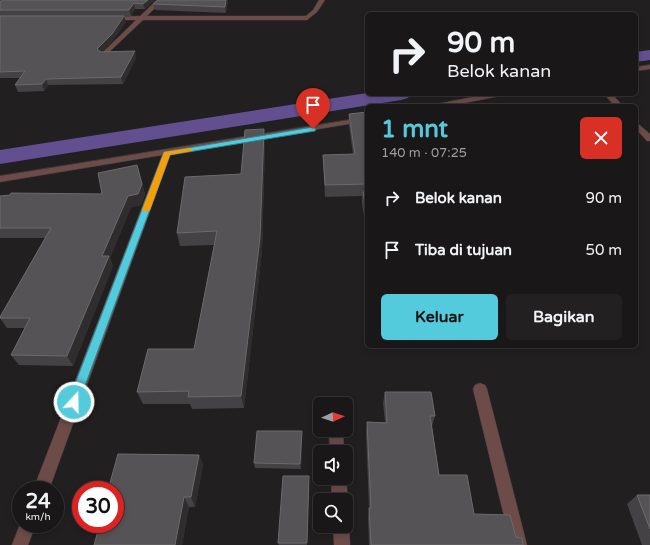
<!DOCTYPE html>
<html lang="id">
<meta charset="utf-8">
<style>
body{margin:0;font-family:"Varela Round",sans-serif;background:#222021;color:#f1f3f6;height:100vh;display:flex;flex-direction:column;font-size:15px;white-space:nowrap}
*{box-sizing:border-box;margin:0}
p{font-size:13px;color:#9f9fa2}
.icon{flex:none;width:22px;height:22px;fill:none;stroke:currentColor;stroke-width:2;stroke-linecap:round;stroke-linejoin:round}
.map{position:relative;flex:1;overflow:hidden}
.panel{position:absolute;left:365px;top:104px;width:273px;height:244px;display:flex;flex-direction:column;background:#191718;border-radius:6px;box-shadow:0 2px 6px #0003,0 0 0 1px #373637}
.panel>*{flex:none}
.guide{position:absolute;left:365px;top:12px;width:273px;height:84px;border-radius:6px;box-shadow:0 2px 6px #0003,0 0 0 1px #373637;background:#191718;color:#f1f3f6;overflow:hidden}
.needle{width:26px;rotate:87deg}
.controls{position:absolute;left:313px;top:397px;display:grid;gap:8px}
.controls a{display:grid;place-items:center;width:40px;height:40px;border-radius:6px;background:#191718;box-shadow:0 2px 6px #0003,0 0 0 1px #373637;font-size:20px}
.speed{position:absolute;left:12px;top:481px;display:flex;gap:8px;font-size:20px;font-weight:700;text-align:center}
.speed>*{display:grid;place-content:center;width:52px;height:52px;border-radius:50%;background:#191718;box-shadow:0 2px 6px #0003,0 0 0 1px #373637;line-height:1}
.speed small{font-size:10px;font-weight:400}
.speed .limit{border:6px solid #d22;background:#fff;color:#111}
.pin{position:absolute;display:grid;place-items:center;width:34px;height:34px;color:#fff;margin:-41px -17px;border-radius:50% 50% 50% 0;rotate:-45deg;box-shadow:0 0 4px #0007}
.pin .icon{rotate:45deg}
.me{position:absolute;width:44px;margin:-22px;rotate:21deg;stroke-linejoin:round;filter:drop-shadow(0 0 3px #0008)}
.turn{display:flex;align-items:center;gap:14px;height:84px;padding:0 16px;font-size:18px}
.turn .icon{width:52px;height:52px;stroke-width:2.5}
.turn b{display:block;font-size:28px;line-height:34px}
.round{display:grid;place-items:center;flex:none;width:42px;height:42px;border-radius:6px;background:#222021}
.summary{display:flex;align-items:center;justify-content:space-between;height:68px;padding:0 16px}
h1{font-size:24px;font-weight:700;line-height:30px;color:#54cadd}
.primary-button{display:flex;gap:8px;margin-top:auto;padding:8px 16px}
.primary-button a{flex:1;height:46px;border-radius:6px;background:#54cadd;color:#111;font-size:16px;font-weight:700;line-height:46px;text-align:center}
.primary-button a+a{background:#222021;color:#f1f3f6}
ul{padding:0;list-style:none}
li{display:flex;align-items:center;gap:12px;height:52px;padding:0 16px}
li div{flex:1}
li b{display:block;font-size:15px}
li em{font-style:normal}
.map>svg:first-child{display:block}
</style>
<div class="map">
<svg width="650" height="545" viewBox="0 0 650 545">
<rect width="100%" height="100%" fill="#211f20"/>
<g fill="none" stroke-linecap="round" stroke-linejoin="round">
<g fill="#624f8f" fill-rule="evenodd">
<path d="M650 50V60L636 62V52Z"/>
<path d="M367 93 411 94 408 98 401 100 0 164V150Z"/>
</g>
<defs>
<g id="service">
<path d="M604 94H612L623 106H615Z"/>
<path d="M636 122 650 134V141H647L636 129Z"/>
</g>
<g id="minor">
<path d="M157 0H163L147 16H306L313 10 319 0H325L317 12 307 20H143L105 56H101V54L136 20H111L109 19V17L140 16Z"/>
<path d="M167 150 171 153 49 490H33L163 153Z"/>
<path d="M480 383 485 385 487 389 527 545H511L473 389 475 385Z"/>
<path d="M329 430H343L344 452H330Z"/>
<path d="M346 477 348 500 346 504V500H332L331 478Z"/>
<path d="M346 520 349 526 350 545H334L333 526H346Z"/>
<path d="M21 522V524H36L28 545H12Z"/>
</g>
<g id="tertiary">
<path d="M650 65V69L636 71V67Z"/>
<path d="M488 94H504L500 96 449 106H433L437 104Z"/>
<path d="M367 117V121L0 182V176Z"/>
</g>
</defs>
<use href="#service" stroke="#3c3a3b" stroke-width="1"/>
<use href="#minor" stroke="#3c3a3b" stroke-width="1"/>
<use href="#tertiary" stroke="#3c3a3b" stroke-width="1"/>
<use href="#service" fill="#6c4b49" fill-rule="evenodd"/>
<use href="#minor" fill="#6c4b49" fill-rule="evenodd"/>
<use href="#tertiary" fill="#6c4b49" fill-rule="evenodd"/>
</g>
<g fill="#444244">
<path d="M0 0H155L145 9H135L131 16H0Z"/>
<path d="M228 0 226 13 155 10 153 4Z"/>
<path d="M0 16 126 22 113 40 102 52 136 58 123 84 48 85 44 91 18 92 15 85 20 78H0Z"/>
<path d="M367 112V234L362 204V196L325 197 323 155 353 154 349 126V114Z"/>
<path d="M265 142 262 251 244 408 192 409 190 404H143L137 392 194 349 214 245 180 246 177 233 241 174Z"/>
<path d="M137 165 145 194 141 205 131 207 110 258 113 266 73 366 19 365 11 355 25 328H7L0 318V317L45 238H0V196L102 194Z"/>
<path d="M385 392 435 416 432 426 439 475 474 514 516 537 523 545H369L368 517 369 508 366 433 367 422H385L383 403Z"/>
<path d="M302 431V437L301 469 255 468 254 463Z"/>
<path d="M199 455 203 465 195 507H189L182 545H94Z"/>
<path d="M309 476 307 545H279L278 543Z"/>
<path d="M637 495H650V545H642L627 504Z"/>
</g>
<g fill="#2f2d2e">
<path d="M148 0H155L145 9 143 4Z"/>
<path d="M226 0H228L226 13 225 7Z"/>
<path d="M134 3 135 9 131 16 129 10Z"/>
<path d="M124 16 126 22 113 40 99 55 97 49Z"/>
<path d="M135 51 136 58 123 84 121 77Z"/>
<path d="M46 79 48 85 44 91 42 84Z"/>
<path d="M264 129 265 142 262 251 244 408 241 396Z"/>
<path d="M137 165 145 194 141 205 131 207 110 258 113 266 73 366 67 356 102 256Z"/>
<path d="M302 431V437L301 469 300 464Z"/>
<path d="M199 455 203 465 195 507 191 497Z"/>
<path d="M184 497 189 507 182 545H175Z"/>
</g>
<g fill="#555355" stroke="#6c6a6b">
<path d="M4 0H148L143 4 134 3 129 10H0V2Z"/>
<path d="M158 0H226L225 7 153 4Z"/>
<path d="M0 16H124L112 34 97 49 101 52 135 51 121 77 46 79 42 84 15 85 25 71 0 72Z"/>
<path d="M367 112V184L325 185 323 155 355 154 349 114Z"/>
<path d="M264 129 260 238 241 396 188 397 189 391 137 392 148 349H194L217 231 177 233 185 177 241 174 245 130Z"/>
<path d="M137 165 142 184 138 194 128 196 102 256H109L67 356 11 355 30 318H0V317L51 228H0V196L10 195 11 193 102 194 98 173Z"/>
<path d="M363 192H367V217Z"/>
<path d="M385 392H431L435 416H430L439 475H467L474 514 510 515 516 537 522 538 523 545H371L369 508H371L367 422 387 423Z"/>
<path d="M257 431H302L300 464 254 463Z"/>
<path d="M118 454 199 455 191 497H184L175 545H94L100 524H115V490H108Z"/>
<path d="M283 476H309L307 543H278Z"/>
<path d="M637 495H650V529Z"/>
</g>
<path fill="#54cadd" stroke="#378390" d="M313 127 316 129 315 131 170 155 79 402 77 406 74 407 70 406 68 402 164 152Z"/>
<path fill="#f59e0b" d="M189 148 193 150 192 151 170 155 150 210 149 211H143L142 210 164 152Z"/>
</svg>
<div class="controls">
<a><svg class="needle" viewBox="-14 -14 28 28"><path d="M0-13l5 13h-10z" fill="#e53935"/><path d="M0 13l5-13h-10z" fill="#9f9fa2"/></svg></a>
<a><svg class="icon" aria-label="sound" viewBox="0 0 24 24"><path d="M4 9h4l5-4v14l-5-4H4zM17 9q2 3 0 6"/></svg></a>
<a><svg class="icon" aria-label="search" viewBox="0 0 24 24"><circle cx="10" cy="10" r="6"/><path d="M15 15l6 6"/></svg></a>
</div>
<div class="speed"><div>24<small>km/h</small></div><div class="limit">30</div></div>
<div class="pin" style="left:313px;top:129px;background:#d93025"><svg class="icon" aria-label="arrive" viewBox="0 0 24 24"><path d="M6 21V4h12l-3 4 3 4H6"/></svg></div>
<svg class="me" style="left:74px;top:402px" viewBox="-20 -20 40 40"><circle r="17" fill="#54cadd" stroke="#fff" stroke-width="3"/><path d="M0-11L8 9 0 5-8 9z" fill="#fff"/></svg>
<div class="guide">
<div class="turn"><svg class="icon" aria-label="right" viewBox="0 0 24 24"><path d="M7 20v-9h11M14 6l5 5-5 5"/></svg><div><b>90 m</b>Belok kanan</div></div>
</div>
<section class="panel">
<div class="summary"><div><h1>1 mnt</h1><p>140 m · 07:25</p></div><a class="round" style="background:#d93025;color:#fff"><svg class="icon" aria-label="close" viewBox="0 0 24 24"><path d="M6 6l12 12M18 6L6 18"/></svg></a></div>
<ul>
<li><svg class="icon" aria-label="right" viewBox="0 0 24 24"><path d="M7 20v-9h11M14 6l5 5-5 5"/></svg><div><b>Belok kanan</b></div><em>90 m</em></li>
<li><svg class="icon" aria-label="arrive" viewBox="0 0 24 24"><path d="M6 21V4h12l-3 4 3 4H6"/></svg><div><b>Tiba di tujuan</b></div><em>50 m</em></li>
</ul>
<div class="primary-button"><a>Keluar</a><a>Bagikan</a></div>
</section>
</div>
